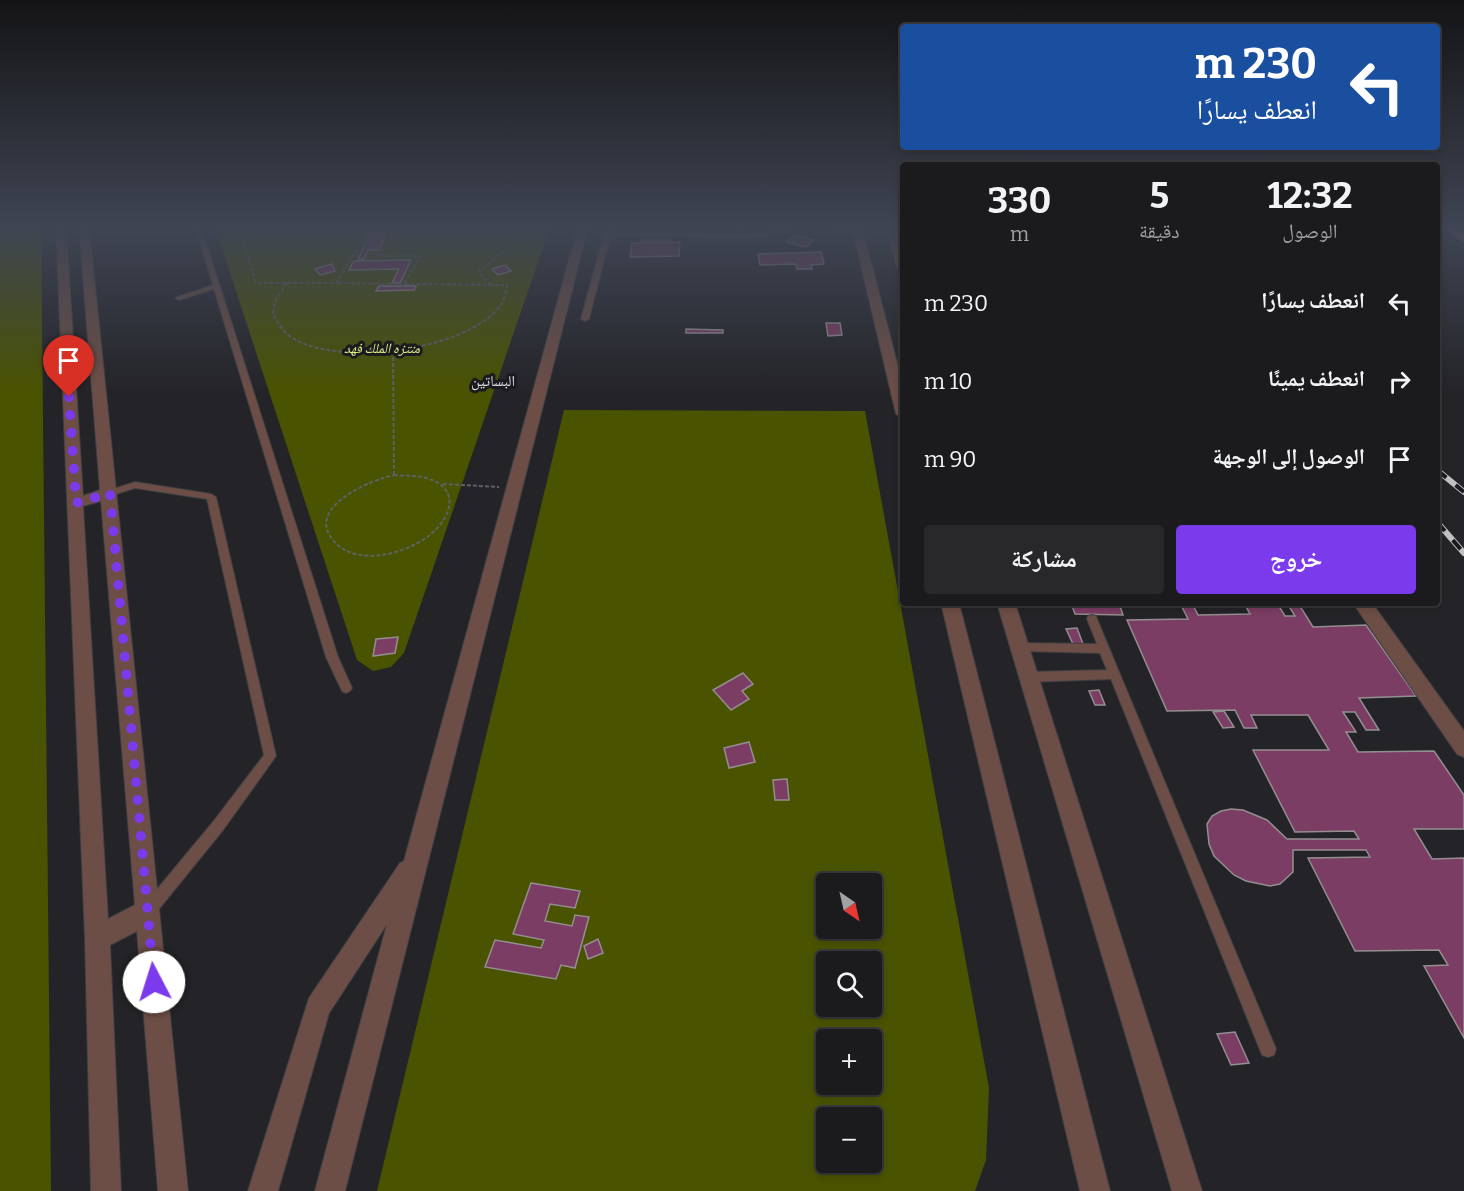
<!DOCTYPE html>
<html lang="ar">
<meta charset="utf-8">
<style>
body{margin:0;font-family:Bitter,"Noto Naskh Arabic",serif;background:#28282b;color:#f1f3f6;direction:rtl;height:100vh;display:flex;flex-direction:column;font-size:22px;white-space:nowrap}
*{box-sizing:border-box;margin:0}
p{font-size:20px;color:#a0a1a4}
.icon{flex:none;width:33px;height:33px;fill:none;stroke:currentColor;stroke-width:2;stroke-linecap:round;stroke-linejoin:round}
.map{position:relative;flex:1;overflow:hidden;direction:ltr}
.sheet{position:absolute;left:900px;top:162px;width:540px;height:444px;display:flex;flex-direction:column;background:#1b1b1e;border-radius:6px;box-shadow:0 3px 9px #0003,0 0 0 2px #39393c;direction:rtl}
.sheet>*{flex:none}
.banner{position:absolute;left:900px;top:24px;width:540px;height:126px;border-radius:6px;box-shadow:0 3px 9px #0003,0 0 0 2px #39393c;direction:rtl;background:#1a4fa0;color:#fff;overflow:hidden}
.needle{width:39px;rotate:146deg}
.controls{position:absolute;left:816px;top:873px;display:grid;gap:12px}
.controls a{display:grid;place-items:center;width:66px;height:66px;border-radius:6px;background:#1b1b1e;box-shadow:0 3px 9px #0003,0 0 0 2px #39393c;font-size:30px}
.pin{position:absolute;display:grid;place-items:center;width:51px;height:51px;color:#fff;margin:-62px -26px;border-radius:50% 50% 50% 0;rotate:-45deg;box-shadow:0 0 6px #0007}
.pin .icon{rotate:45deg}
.me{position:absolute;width:66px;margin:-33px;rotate:355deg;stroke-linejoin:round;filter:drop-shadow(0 0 4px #0008)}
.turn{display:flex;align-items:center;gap:21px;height:126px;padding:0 24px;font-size:27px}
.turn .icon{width:78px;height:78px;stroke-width:2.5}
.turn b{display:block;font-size:42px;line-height:51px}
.eta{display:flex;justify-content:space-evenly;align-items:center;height:102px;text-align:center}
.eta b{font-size:36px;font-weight:700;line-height:42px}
.primary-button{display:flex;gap:12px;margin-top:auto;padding:12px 24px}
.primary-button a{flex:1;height:69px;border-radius:6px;background:#7c3aed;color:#fff;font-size:24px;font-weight:700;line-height:69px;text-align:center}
.primary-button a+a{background:#28282b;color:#f1f3f6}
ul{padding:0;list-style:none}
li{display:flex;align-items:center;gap:18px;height:78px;padding:0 24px}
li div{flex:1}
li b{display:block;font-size:22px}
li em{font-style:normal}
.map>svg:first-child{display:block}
</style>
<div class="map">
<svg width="1464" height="1191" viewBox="0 0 1464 1191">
<rect width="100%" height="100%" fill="#242428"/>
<g fill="#4a5300" fill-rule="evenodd">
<path d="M0 227H41L51 1191H0Z"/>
<path d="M215 227H550L404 653 391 667 373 671 357 660Z"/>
<path d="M564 410 865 411 989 1088 986 1160 975 1191H377ZM826 884H872V928H826ZM826 962H872V1006H826ZM826 1040H872V1084H826ZM826 1118H872V1162H826Z"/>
</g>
<g fill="#7c3d64" stroke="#948e91" stroke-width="1.5">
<path d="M373 227H384L380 236H385L379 250H368L364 259 358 260Z"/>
<path d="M794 235 814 240 806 247 786 242Z"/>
<path d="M642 240H671L670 243 641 242Z"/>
<path d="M680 242 679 256 630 257 632 243Z"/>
<path d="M821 252 824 264 811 265 812 269H797L796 264 760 265 758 254Z"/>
<path d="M411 260 400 283H392L399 269 349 270 354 261Z"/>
<path d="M332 264 335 271 320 275 315 269Z"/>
<path d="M505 265 511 271 498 275 492 269Z"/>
<path d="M379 286H416L414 290 376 291Z"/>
<path d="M826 323H840L842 335 828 336Z"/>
<path d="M686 329 723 330V333H686Z"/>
<path d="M1071 603H1119L1123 615 1075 614Z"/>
<path d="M1244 603H1277L1285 616H1295L1287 603H1298L1313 627 1366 625 1416 696 1359 698 1379 730H1366L1355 712H1343L1356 732H1346L1358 752 1434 751 1464 795V829H1414L1432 859 1464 858V1038L1424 966 1448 965 1439 950 1355 951 1308 858 1370 857 1366 850H1293V872L1280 884 1270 886 1246 881 1234 875 1214 856 1209 844 1207 824 1212 816 1221 811 1231 809 1243 810 1267 820 1287 839H1359L1354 831 1295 832 1253 750H1329L1308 715H1251L1257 728H1244L1235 710 1167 711 1127 620 1188 619 1181 605H1193L1198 615 1250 614Z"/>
<path d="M1077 628 1083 644H1073L1066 629Z"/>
<path d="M398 637 395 653 373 656 376 639Z"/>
<path d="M743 673 753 684 742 691 749 699 731 710 713 690Z"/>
<path d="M1099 690 1105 705H1095L1089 691Z"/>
<path d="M1224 711 1234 727 1223 728 1213 712Z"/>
<path d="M749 742 755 762 729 768 724 748Z"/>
<path d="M787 779 789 800H775L773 780Z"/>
<path d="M531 883 580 891 575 908 550 904 545 921 572 926 575 915 589 917 575 968 561 965 556 979 485 967 495 940 541 948 544 940 513 934Z"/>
<path d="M598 939 603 953 588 959 584 946Z"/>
<path d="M1235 1032 1249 1063 1231 1065 1217 1034Z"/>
</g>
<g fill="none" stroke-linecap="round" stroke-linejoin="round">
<defs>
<g id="service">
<path d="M195 227H201L338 657 352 688 350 691 346 693 342 691 326 657 214 289 179 300 175 298 213 285Z"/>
<path d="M606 227H612L611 233 750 234C767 233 784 227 801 227L768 237 750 238 610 237 589 319 585 321 581 319Z"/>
<path d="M726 227 739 229 755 227 739 233Z"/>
<path d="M135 482 211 494 216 497 276 756 223 830 154 915 149 917 144 915 142 910 144 905 213 822 264 755 207 499 135 488 110 496 105 493 107 491Z"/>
<path d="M1092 615 1096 616 1097 619 1276 1049 1274 1055 1268 1057 1262 1055 1111 679 1029 682 1025 680 1023 677 1025 674 1029 672 1107 670 1100 653 1020 651 1016 650 1014 647 1016 644 1020 643 1097 644 1087 619 1088 616Z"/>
</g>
<g id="minor">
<path d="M578 227H588L345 1191H315L387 924 329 1013 278 1191H248L309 998 400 863 404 861Z"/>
<path d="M826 227H862L863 229C855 235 835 232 826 227Z"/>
<path d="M1353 603H1372L1464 731V757L1457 754Z"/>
</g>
<g id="tertiary">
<path d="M56 227H66L83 496 100 490 79 227H89L188 1191H158L137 931 110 945 121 1191H91L85 938ZM101 501 135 905 108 919 83 506Z"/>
<path d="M852 227H862L903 386V418L896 414Z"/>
<path d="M886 227H896L903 249V271L897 268Z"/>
<path d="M941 603H959L1110 1191H1080Z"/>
<path d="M997 603H1015L1202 1191H1172Z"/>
</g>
<path id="motorway" d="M1443 227H1455L1464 234V242Z"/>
</defs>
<use href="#service" stroke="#3f3f43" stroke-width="2"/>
<use href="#minor" stroke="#3f3f43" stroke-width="2"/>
<use href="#tertiary" stroke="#3f3f43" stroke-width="2"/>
<use href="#motorway" stroke="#3f3f43" stroke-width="2"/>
<g stroke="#606064" stroke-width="2" stroke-dasharray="4 2" stroke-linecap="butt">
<path d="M243 227 241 235 256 283H336"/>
<path d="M334 227 332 229 370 228 336 283 404 284 420 256H379L397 227"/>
<path d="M287 283 276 299 273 313C278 325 285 334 296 340 343 366 472 350 502 303 505 298 506 291 507 285L404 284"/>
<path d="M491 285 478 272 516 241 526 227"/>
<path d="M393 351 394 475"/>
<path d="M394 475C404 476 416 475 426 478 453 485 456 506 439 526 419 551 357 571 333 540 305 507 371 480 394 475Z"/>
<path d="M443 484 499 487"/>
</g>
<use href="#service" fill="#6d4e46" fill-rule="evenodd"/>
<use href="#minor" fill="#6d4e46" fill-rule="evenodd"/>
<use href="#tertiary" fill="#6d4e46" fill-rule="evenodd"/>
<use href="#motorway" fill="#d28572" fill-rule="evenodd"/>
<defs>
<g id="rail">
<path d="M1437 470 1464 492"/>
<path d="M1437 522 1464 553"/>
</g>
</defs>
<use href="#rail" stroke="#c1c1c4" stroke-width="6"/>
<use href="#rail" stroke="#1a1a1f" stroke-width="4" stroke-dasharray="12" stroke-linecap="butt"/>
</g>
<linearGradient id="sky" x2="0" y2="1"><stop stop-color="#141416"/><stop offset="0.58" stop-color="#3f4553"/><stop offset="1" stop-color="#3f4553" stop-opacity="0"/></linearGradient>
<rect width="1464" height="394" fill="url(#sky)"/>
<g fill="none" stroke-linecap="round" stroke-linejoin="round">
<path stroke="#7c3aed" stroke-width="10" stroke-dasharray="0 18" d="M69 397 76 503 110 493 154 982"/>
</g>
<g text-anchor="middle" stroke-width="6" stroke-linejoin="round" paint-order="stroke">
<g font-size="14" font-style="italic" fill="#deef88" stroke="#1a1a1f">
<text x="382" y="353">منتزه الملك فهد</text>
</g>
<g font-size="15" fill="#dfdfe5" stroke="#1a1a1f">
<text x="493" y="386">البساتين</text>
</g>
</g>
</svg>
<div class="controls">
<a><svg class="needle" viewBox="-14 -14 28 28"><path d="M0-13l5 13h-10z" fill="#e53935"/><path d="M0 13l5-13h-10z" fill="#a0a1a4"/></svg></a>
<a><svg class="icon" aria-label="search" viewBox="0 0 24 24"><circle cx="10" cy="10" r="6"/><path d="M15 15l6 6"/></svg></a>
<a>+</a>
<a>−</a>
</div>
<div class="pin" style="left:69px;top:397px;background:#d93025"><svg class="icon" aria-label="arrive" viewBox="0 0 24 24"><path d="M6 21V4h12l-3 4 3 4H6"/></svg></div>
<svg class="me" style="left:154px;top:982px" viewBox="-20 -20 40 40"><circle r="19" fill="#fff"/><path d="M0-13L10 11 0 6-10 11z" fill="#7c3aed"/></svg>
<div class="banner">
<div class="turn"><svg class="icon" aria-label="left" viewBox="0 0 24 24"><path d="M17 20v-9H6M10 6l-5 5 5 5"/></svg><div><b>230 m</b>انعطف يسارًا</div></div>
</div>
<section class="sheet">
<div class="eta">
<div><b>12:32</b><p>الوصول</p></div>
<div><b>5</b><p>دقيقة</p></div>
<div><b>330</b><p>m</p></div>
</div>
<ul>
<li><svg class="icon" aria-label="left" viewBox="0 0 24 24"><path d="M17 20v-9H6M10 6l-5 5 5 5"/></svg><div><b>انعطف يسارًا</b></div><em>230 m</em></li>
<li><svg class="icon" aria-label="right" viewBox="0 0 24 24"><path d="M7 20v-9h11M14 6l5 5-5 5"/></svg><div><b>انعطف يمينًا</b></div><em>10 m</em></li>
<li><svg class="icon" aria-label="arrive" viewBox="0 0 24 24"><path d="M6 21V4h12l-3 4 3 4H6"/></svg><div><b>الوصول إلى الوجهة</b></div><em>90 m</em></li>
</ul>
<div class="primary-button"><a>خروج</a><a>مشاركة</a></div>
</section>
</div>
